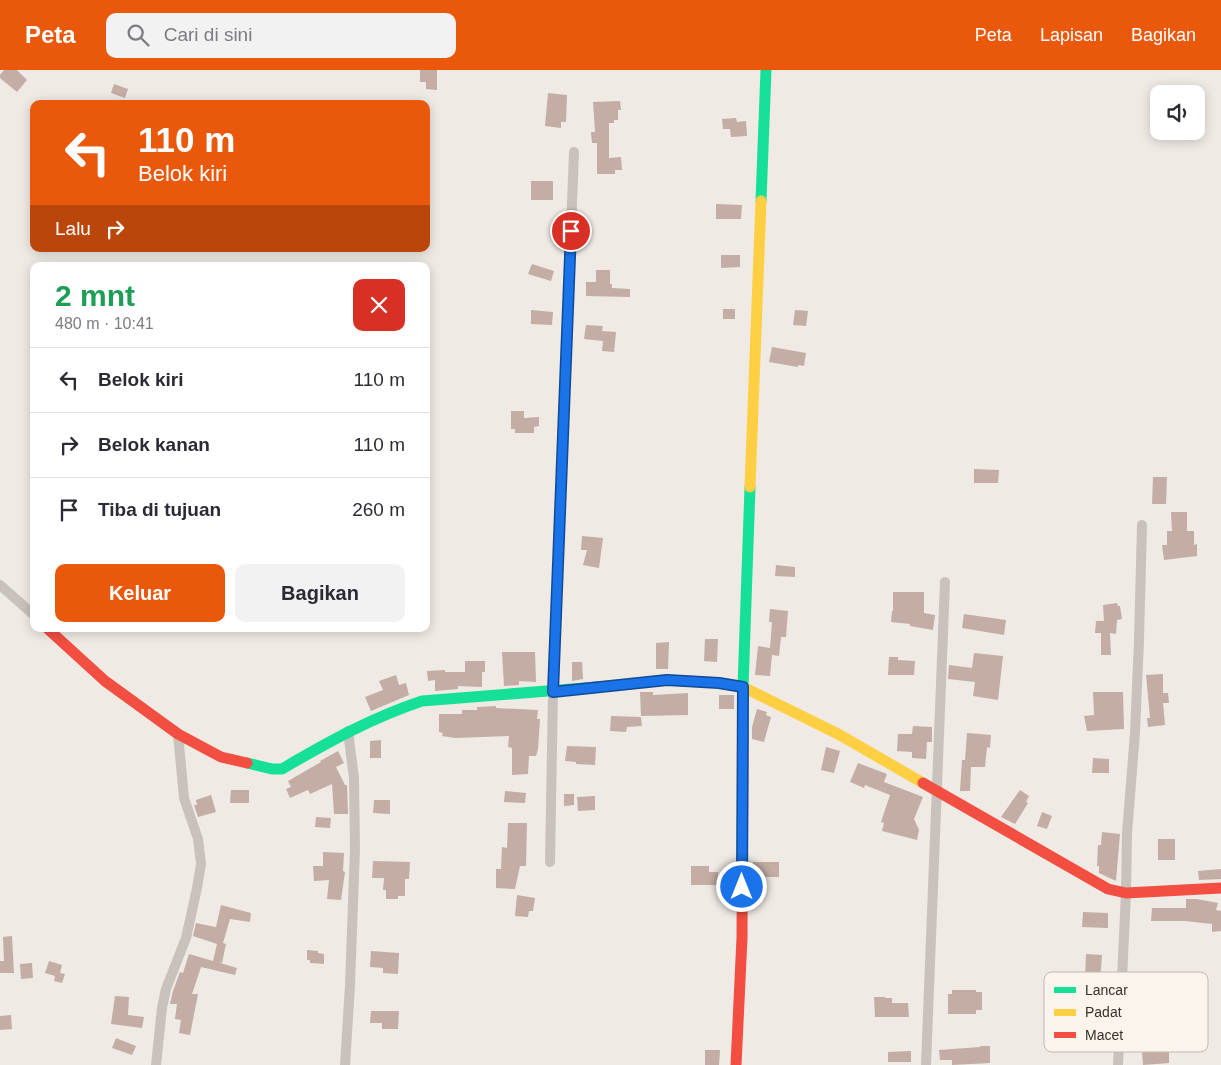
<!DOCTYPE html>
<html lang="id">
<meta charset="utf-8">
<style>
body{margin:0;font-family:Helvetica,sans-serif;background:#f2f2f3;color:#2b2b33;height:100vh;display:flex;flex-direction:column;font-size:19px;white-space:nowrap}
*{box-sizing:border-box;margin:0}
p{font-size:16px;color:#7c7c81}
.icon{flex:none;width:28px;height:28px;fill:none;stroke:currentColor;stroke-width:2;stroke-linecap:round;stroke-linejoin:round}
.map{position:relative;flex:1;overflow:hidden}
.sheet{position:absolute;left:30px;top:192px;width:400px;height:370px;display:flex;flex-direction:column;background:#fff;border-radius:10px;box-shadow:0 2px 12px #0003}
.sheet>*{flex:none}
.hud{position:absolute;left:30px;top:30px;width:400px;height:152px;border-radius:10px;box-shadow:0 2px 12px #0003;background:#ea580c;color:#fff;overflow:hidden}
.fabs{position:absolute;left:1150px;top:15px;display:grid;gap:10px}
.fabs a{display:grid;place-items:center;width:55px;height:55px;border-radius:10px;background:#fff;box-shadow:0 2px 12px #0003;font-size:25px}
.pin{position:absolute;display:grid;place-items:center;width:42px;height:42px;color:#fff;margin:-21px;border:2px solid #fff;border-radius:50%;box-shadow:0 1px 5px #0007}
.me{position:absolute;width:55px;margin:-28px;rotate:0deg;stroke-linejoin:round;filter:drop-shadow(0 0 4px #0008)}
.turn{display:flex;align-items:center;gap:18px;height:105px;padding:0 25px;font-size:22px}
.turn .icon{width:65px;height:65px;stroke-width:2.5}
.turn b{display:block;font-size:35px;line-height:42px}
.then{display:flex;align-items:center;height:48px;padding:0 25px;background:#0003;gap:10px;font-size:19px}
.round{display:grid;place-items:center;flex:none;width:52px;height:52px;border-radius:10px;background:#f2f2f3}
.headline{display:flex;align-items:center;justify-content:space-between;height:85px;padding:0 25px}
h1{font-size:30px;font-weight:800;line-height:38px;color:#1e9e55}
.action{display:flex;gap:10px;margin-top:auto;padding:10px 25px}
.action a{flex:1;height:58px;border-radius:10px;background:#ea580c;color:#fff;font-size:20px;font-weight:800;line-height:58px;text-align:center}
.action a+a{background:#f2f2f3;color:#2b2b33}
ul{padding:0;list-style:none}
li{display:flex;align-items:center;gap:15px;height:65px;padding:0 25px;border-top:1px solid #e1e1e2}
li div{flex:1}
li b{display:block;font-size:19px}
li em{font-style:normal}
header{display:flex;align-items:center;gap:30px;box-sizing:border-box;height:70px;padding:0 25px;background:#ea580c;color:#fff}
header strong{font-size:24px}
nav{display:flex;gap:28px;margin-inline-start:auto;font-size:18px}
.search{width:350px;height:45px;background:#f2f2f3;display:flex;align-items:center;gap:12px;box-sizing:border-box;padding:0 18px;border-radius:10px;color:#7c7c81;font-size:19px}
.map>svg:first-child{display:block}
</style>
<header>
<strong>Peta</strong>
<div class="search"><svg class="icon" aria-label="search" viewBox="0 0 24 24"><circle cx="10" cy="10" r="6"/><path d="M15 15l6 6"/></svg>Cari di sini</div>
<nav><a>Peta</a><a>Lapisan</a><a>Bagikan</a></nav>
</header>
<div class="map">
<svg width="1221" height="995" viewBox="0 0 1221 995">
<rect width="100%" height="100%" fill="#efeae4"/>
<g fill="#c3ada5">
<path d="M4 0H17L27 10 17 22 0 8V5Z"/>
<path d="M420 0H437V20L426 19V12H420Z"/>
<path d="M114 14 128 19 125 28 111 23Z"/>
<path d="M548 23 567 25 566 52H561V58L545 56Z"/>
<path d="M620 31 621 40H618V50H614V53H609V88L621 87 622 100H615V104H597V73H592L591 62H595L593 32Z"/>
<path d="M736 48 737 52 746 51 747 66 731 67 730 59H723L722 49Z"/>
<rect x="531" y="111" width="22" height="19"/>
<path d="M716 134 742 135 741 149H716Z"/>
<path d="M721 185H740V197L721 198Z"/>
<path d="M532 194 554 201 551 211 528 204Z"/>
<path d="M596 200H610V214H612V218L630 219V227L586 226V212H596Z"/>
<rect x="723" y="239" width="12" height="10"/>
<path d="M531 240 553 242 552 255 531 254Z"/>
<path d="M795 240 808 241 806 256 793 255Z"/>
<path d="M586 255 603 256 602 261 616 262 614 282 602 281 603 271 584 269Z"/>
<path d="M772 277 806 283 804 296 798 295V297L769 292Z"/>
<path d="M511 341H524V348L539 347V356L534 357V363H515V359H511Z"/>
<path d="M974 399 999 400 998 413H974Z"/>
<path d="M1153 407H1167L1166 434H1152Z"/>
<path d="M1171 442H1187V461H1194V475L1197 474V486L1164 490 1162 475H1167V461H1172Z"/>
<path d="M582 466 603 468 599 498 583 495 587 480H581Z"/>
<path d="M776 495 795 497V507L775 506Z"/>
<path d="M893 522H924V543L935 545 933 560 910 556V554L891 552 892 541H893Z"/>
<path d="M1117 533 1118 536H1120L1122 549 1117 550 1116 564 1110 563 1111 585H1101V563H1095L1096 551H1104L1103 535Z"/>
<path d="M770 539 788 541 786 567H781L779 586 772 585 770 606 755 605 758 576 770 578 772 552H769Z"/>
<path d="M964 544 1006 550 1004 565 962 558Z"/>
<path d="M705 569H718L717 592 704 591Z"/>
<path d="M669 572 668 599H656V573Z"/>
<path d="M502 582H535L536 612 519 611V615L504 616Z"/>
<path d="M974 583 1003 586 998 630 973 626 975 612 948 609 949 595 972 598Z"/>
<path d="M889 587H898V590L915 591 914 605H888Z"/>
<path d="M465 591H485V602H482V617L458 616V619L435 621V610L428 611 427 601 445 600V602H465Z"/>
<path d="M572 592H582L583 609 572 611Z"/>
<path d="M1163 604V623H1168L1169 633H1163L1165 655 1148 657 1147 648H1150L1146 605Z"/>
<path d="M396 605 399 615 406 613 409 625 371 641 365 627 383 620 379 611Z"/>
<path d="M640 622H653V625L688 623V645L641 646Z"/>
<path d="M1093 622H1123L1124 659 1087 661 1084 646 1094 645Z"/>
<rect x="719" y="625" width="15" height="14"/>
<path d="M496 636V638L538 640 537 649H540L538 679 536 686H529L528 704 512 705V678L508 677 509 666 455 668 442 666 443 663 439 662V644H462V640H477V637Z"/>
<path d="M757 639 767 642 766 645 771 647 764 672 752 669V657Z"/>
<path d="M611 646 641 647 642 656 627 657 626 662 610 661Z"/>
<path d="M913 656 932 657V672H927L926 689 912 688V682L897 681 898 664H912Z"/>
<path d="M967 663 991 665 990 678 987 677 985 697H971L970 721H960L962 690H965Z"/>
<path d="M381 670V688H370V671Z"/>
<path d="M567 676 596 677 595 695 576 694V692L565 691Z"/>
<path d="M826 677 840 681 834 703 821 700Z"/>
<path d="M338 681 344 693 336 697 345 715H347L348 744H334L332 714 310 724 308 720 290 728 286 719 291 717 288 711 321 692 320 691Z"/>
<path d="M1093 688 1109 689V703H1092Z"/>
<path d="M858 693 887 704 884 712 923 727 914 749 919 760 917 770 882 761 884 753 881 752 890 725 865 715 864 718 850 712Z"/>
<path d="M231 720H249V733H230Z"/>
<path d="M1020 720 1029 726 1026 732 1028 733 1015 754 1001 747Z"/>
<path d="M505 721 526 723 525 733 504 732Z"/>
<path d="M564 724H574V735L564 736Z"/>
<path d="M211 725 216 742 198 747 194 735H197L196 730Z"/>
<path d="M595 726V740L578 741 577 727Z"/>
<path d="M374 730H390V744L373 743Z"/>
<path d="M1042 742 1052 746 1047 759 1037 756Z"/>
<path d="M316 747 331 748 330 758 315 757Z"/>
<path d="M508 753H527L526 796H520L515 819 496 818V799H501L502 777 507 778Z"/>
<path d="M1102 762 1120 764 1116 811 1099 803V796H1097L1098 775H1101Z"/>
<rect x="1158" y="769" width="17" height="21"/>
<path d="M323 782 344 783 343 801 345 802 341 830 327 829 329 810 314 811 313 796H323Z"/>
<path d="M373 791 410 792 409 809H405V826H398V829H386V820H383L384 808H372Z"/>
<rect x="753" y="792" width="26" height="15"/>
<path d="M691 796H709V802H718V815H691Z"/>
<path d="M1221 799V809L1199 810 1198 801Z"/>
<path d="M517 825 535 828 533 841H529L528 847 515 846Z"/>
<path d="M1186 829H1197L1218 833 1216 840 1221 841V861L1212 862V854L1185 851H1151L1152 838H1186Z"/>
<path d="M221 835 251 843 250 852 230 849 223 873 226 874 222 893 217 892 237 898 235 905 201 897 192 924H198L190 965 179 963 181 950 175 949 177 934H170L173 921 180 902 183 903 189 884 213 891 217 874 193 866 196 853 216 857Z"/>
<path d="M1083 842 1108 843V858L1082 857Z"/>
<path d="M12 866 14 903H0V891H4L3 867Z"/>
<path d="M307 880 318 881V883L324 884V894L310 893V890H307Z"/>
<path d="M371 881 399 883 398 904 383 903V898L370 897Z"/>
<path d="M1086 884 1102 885 1100 912H1107V922H1101V924H1078L1080 907H1085Z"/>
<path d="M49 891 62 895 60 903 65 904 62 913 54 911 55 906 45 903Z"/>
<path d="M32 893 33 908 21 909 20 894Z"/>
<path d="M952 920H976V922H982V940H976V944H948V924H952Z"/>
<path d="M115 926 129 927 128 945 144 947 142 958 111 954Z"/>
<path d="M874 927H885V928H892V933H908L909 947H875Z"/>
<path d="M371 941H399L398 959H382V953H370Z"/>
<path d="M11 945 12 959 0 960V946Z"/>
<path d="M116 968 136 976 132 985 112 978Z"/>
<path d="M980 976H990V993L952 995V990H940L939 980 980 977Z"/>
<path d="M705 980H720L719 995H705Z"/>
<path d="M1169 980V993L1143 995 1142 981Z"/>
<path d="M911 981V992H888V982Z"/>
</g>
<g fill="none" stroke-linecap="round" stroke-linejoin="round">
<g stroke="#c9c2bc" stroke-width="10">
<path d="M0 515 34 545"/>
<path d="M550 792 553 622 574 82"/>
<path d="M156 995 162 938 166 919 186 868 197 818 201 794 198 769 184 728 178 664"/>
<path d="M345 995 350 915 355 778 354 708 348 661"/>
<path d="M926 995 945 512"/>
<path d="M1118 995 1126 823 1127 763 1135 663 1139 570 1142 455"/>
</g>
<g stroke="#16e098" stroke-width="11">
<path d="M761 131 766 0"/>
<path d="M743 667V617L750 417"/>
<path d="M247 693 272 699H282C328 672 371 648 422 631L597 617"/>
</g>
<g stroke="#ffcf43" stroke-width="11">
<path d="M750 417 761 131"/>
<path d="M597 617 667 610 719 613 743 617 840 665 923 713"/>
</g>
<g stroke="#f24e42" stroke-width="11">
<path d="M48 559 105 611 178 664 221 687 247 693"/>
<path d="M923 713 1108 819 1126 823 1221 818"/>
<path d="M736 995 742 868 743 667"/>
</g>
</g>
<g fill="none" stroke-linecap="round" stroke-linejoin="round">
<defs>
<path id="route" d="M571 161 553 622 667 610 719 613 743 617 742 817"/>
</defs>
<use href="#route" stroke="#114b97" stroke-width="12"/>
<use href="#route" stroke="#1a73e8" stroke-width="9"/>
</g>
<rect x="1044" y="902" width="164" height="80" rx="8" fill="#fbf4ec" stroke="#c1b9b2" stroke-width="1"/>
<rect x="1054" y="917" width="22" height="6" fill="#16e098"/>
<rect x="1054" y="939" width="22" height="7" fill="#ffcf43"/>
<rect x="1054" y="962" width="22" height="6" fill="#f24e42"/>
<g font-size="14" fill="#3a2f2a">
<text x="1085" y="925">Lancar</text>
<text x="1085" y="947">Padat</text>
<text x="1085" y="970">Macet</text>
</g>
</svg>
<div class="fabs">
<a><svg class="icon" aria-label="sound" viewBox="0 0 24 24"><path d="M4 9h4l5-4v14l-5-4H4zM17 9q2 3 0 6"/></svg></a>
</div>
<div class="pin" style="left:571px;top:161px;background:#d93025"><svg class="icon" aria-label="arrive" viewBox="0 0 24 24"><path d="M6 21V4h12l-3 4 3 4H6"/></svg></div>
<svg class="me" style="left:742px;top:817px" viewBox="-20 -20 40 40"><circle r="17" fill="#1a73e8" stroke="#fff" stroke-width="3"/><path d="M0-11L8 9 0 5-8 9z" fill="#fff"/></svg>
<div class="hud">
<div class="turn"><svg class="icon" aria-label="left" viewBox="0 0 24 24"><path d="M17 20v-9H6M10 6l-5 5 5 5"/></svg><div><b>110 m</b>Belok kiri</div></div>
<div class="then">Lalu<svg class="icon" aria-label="right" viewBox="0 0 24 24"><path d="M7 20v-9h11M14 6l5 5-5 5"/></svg></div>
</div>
<section class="sheet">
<div class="headline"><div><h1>2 mnt</h1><p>480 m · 10:41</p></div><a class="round" style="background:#d93025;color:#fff"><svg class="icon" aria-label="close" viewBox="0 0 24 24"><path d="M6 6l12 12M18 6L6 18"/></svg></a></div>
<ul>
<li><svg class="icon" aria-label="left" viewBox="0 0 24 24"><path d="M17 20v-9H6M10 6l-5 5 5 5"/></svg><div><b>Belok kiri</b></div><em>110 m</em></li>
<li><svg class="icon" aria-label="right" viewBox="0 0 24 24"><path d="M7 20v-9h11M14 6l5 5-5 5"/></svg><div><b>Belok kanan</b></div><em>110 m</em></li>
<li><svg class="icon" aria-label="arrive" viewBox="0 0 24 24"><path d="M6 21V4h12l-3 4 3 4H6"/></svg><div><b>Tiba di tujuan</b></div><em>260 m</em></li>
</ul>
<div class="action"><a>Keluar</a><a>Bagikan</a></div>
</section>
</div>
